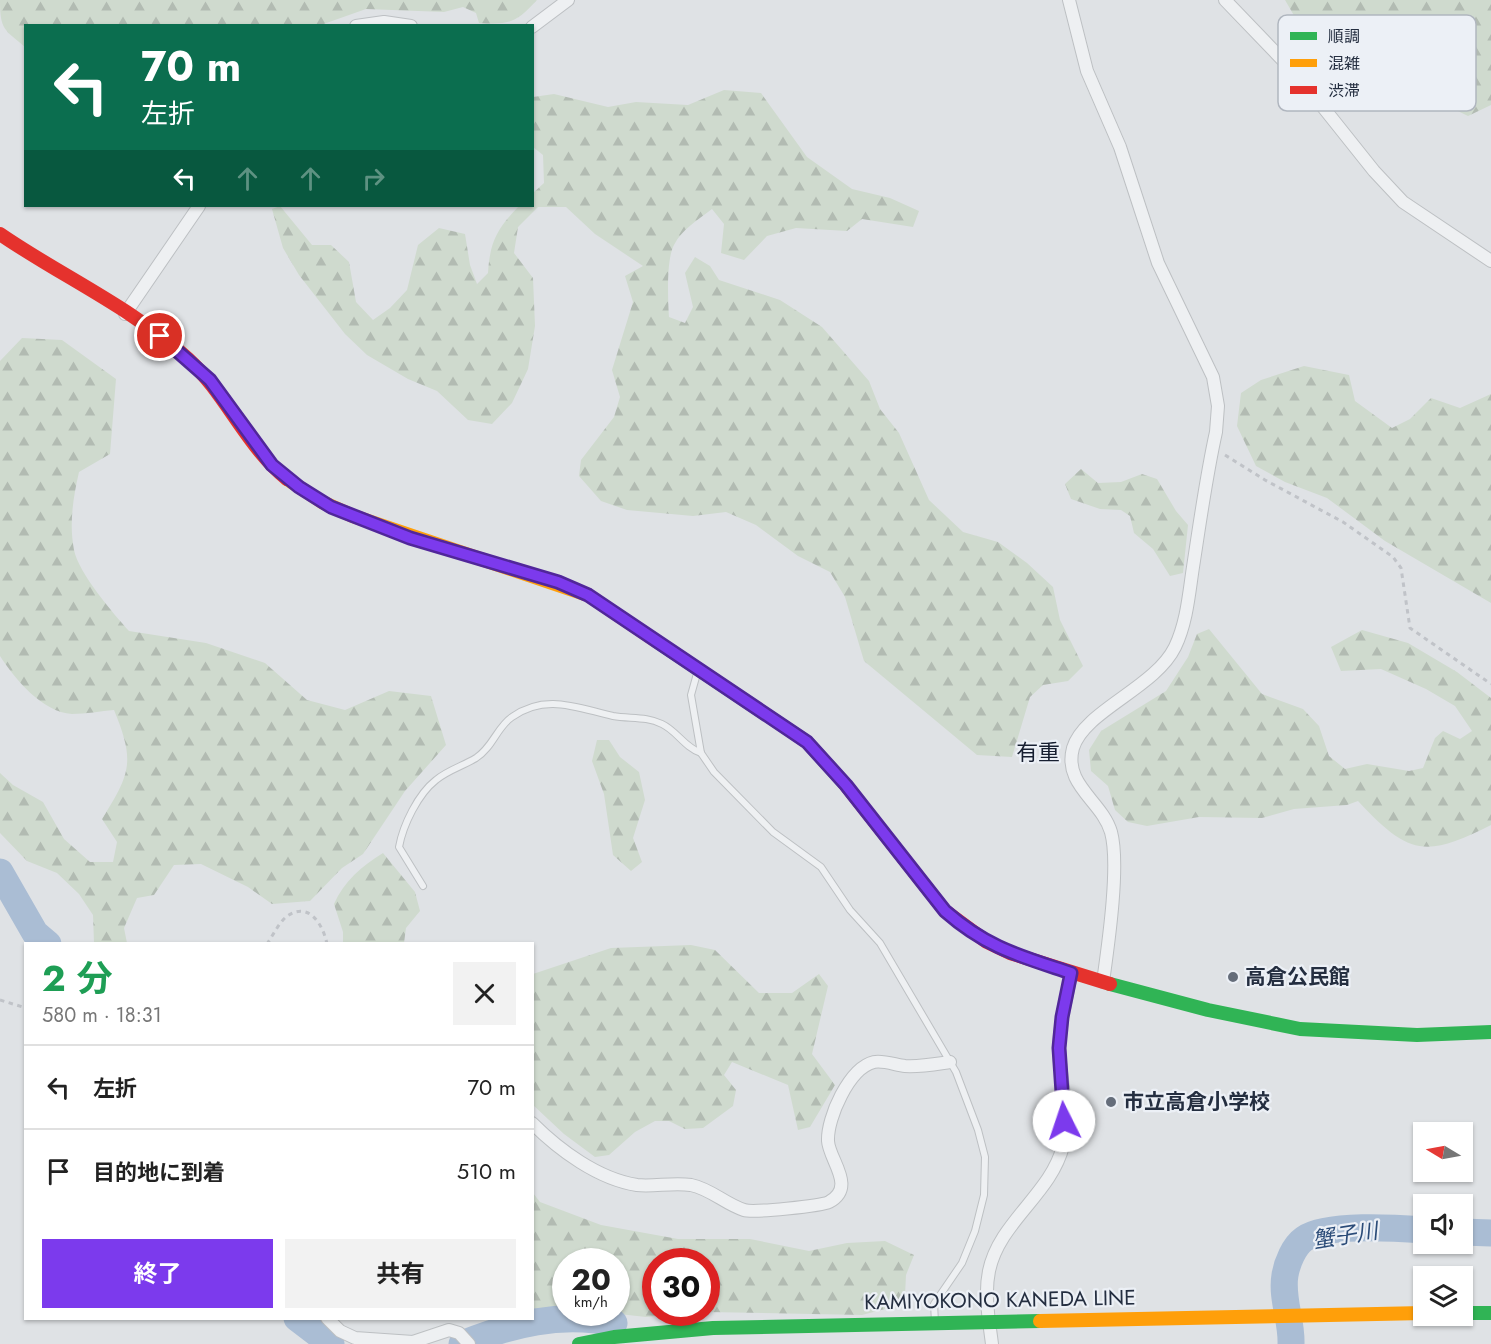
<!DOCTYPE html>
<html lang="ja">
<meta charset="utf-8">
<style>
body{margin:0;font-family:Jost,"Noto Sans JP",sans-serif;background:#f2f2f2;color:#222;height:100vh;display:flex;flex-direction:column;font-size:22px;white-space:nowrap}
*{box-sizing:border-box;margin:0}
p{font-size:20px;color:#767676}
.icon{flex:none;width:33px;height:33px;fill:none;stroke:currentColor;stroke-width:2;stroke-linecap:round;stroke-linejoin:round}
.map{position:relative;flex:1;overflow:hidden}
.drawer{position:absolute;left:24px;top:942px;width:510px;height:378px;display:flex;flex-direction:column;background:#fff;border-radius:0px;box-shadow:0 2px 4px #0004}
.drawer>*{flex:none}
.guide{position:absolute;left:24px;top:24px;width:510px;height:183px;border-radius:0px;box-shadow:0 2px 4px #0004;background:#0b6e4f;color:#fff;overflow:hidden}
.needle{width:39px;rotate:280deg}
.tools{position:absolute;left:1413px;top:1122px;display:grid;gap:12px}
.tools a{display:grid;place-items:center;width:60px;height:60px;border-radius:0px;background:#fff;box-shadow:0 2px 4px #0004;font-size:30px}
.speed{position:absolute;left:552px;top:1248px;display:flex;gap:12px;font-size:30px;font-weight:700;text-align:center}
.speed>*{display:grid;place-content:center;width:78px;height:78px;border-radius:50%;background:#fff;box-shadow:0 2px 4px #0004;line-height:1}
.speed small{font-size:15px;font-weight:400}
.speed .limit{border:9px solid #d22;background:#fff;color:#111}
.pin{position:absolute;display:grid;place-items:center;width:51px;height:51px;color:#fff;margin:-26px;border:3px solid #fff;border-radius:50%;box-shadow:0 2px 6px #0007}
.me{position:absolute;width:66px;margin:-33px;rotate:356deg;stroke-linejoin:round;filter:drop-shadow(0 0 4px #0008)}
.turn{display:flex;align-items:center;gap:21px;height:126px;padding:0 18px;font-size:27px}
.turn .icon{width:78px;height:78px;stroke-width:2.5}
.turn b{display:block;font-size:42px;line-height:51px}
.lanes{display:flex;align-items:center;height:57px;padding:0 18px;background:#0003;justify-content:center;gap:30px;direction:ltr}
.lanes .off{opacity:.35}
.round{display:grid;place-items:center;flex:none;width:63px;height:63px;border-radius:0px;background:#f2f2f2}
.summary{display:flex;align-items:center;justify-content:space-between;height:102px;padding:0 18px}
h1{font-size:36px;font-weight:700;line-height:45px;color:#1e9e55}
.cta{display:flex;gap:12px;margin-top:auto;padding:12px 18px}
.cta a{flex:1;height:69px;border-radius:0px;background:#7c3aed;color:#fff;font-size:24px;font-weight:700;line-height:69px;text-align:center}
.cta a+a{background:#f2f2f2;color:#222}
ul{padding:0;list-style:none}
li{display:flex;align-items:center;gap:18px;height:84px;padding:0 18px;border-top:2px solid #e0e0e0}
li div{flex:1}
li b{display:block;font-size:22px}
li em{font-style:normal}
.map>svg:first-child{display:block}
</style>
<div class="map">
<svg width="1491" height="1344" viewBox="0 0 1491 1344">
<defs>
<pattern id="forest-firs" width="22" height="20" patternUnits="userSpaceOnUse" patternTransform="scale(1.5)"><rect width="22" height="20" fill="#cfdace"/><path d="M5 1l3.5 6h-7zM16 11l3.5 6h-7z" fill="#b2bbb2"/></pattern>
</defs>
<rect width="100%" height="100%" fill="#dfe2e5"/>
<g fill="url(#forest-firs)">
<path d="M0 0H537C516 23 509 25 479 23L476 13 463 7 444 12 366 9 318 26H26L25 47C4 29 0 30 0 0Z"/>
<path d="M1285 0H1491V105L1468 116 1431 98 1406 72 1371 65 1330 71 1317 38 1296 19Z"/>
<path d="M724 90 761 93 807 157 852 189 890 198 919 211 913 227 862 219 847 231 796 228 767 236 744 260 721 253 724 224 712 209C698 220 682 229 674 245 666 260 668 300 669 317L685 323 693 307 685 273 695 257 710 266 719 280 780 300 822 327 869 381 880 409 899 433 929 500 963 532 998 542 1027 563 1053 587 1060 620 1083 666 1068 681 1043 685 1030 697 1012 757 977 755 864 661 845 597 830 572 798 556 756 525 726 512 693 516 627 510 601 501 579 476 581 460 614 417 620 397 612 370 633 302 625 276 643 266 595 234 566 207H538L518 227 514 253 533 278 535 326 528 369 512 403 492 424 468 420 437 391 408 379 367 355 345 334 299 275 283 248 272 209 280 206 312 245H331L349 262 356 302 373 320 390 308 407 290 418 245 439 228 465 234 470 265 477 284 488 273C490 241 497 229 519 206H532L533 193 544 183 543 155 533 147V97L554 94 608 107 636 102 688 105Z"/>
<path d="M22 338 62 340 116 379 110 454 79 472C73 498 69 524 74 550 79 574 113 613 129 631L206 643 265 663 307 700 345 710 389 691 431 696 446 745 405 791 363 854 342 868 310 901 272 904 248 887 201 864 174 865 154 895 137 898 124 928 127 943H94L93 915 79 894 57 873 27 861 0 833V773L13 785 43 802 64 839 90 862H113L117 842 102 819C131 773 135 761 114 710 101 711 86 714 72 714 42 712 15 679 0 656V361Z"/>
<path d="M1304 366 1349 375 1355 401 1392 428 1410 419 1431 398 1460 408 1491 394V603L1385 541 1327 498 1285 482 1256 466 1237 426 1241 393 1261 380Z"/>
<path d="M1081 469 1098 483 1121 482 1142 474 1157 479 1176 511 1188 525 1183 573 1170 576 1153 549 1134 533 1130 516 1121 510 1100 509 1071 499 1065 484Z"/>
<path d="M1209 629 1262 694 1303 709 1319 726 1329 756 1345 769 1367 764 1409 771 1423 768 1435 738 1443 731 1460 739 1472 731 1455 706 1426 689 1381 669 1341 671 1331 647 1362 630 1408 643 1457 672 1491 698V825C1426 858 1409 856 1358 801L1347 805 1294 809 1262 818 1199 817 1147 826 1128 822 1115 810 1108 786 1091 771 1089 750 1101 731 1166 691 1188 657 1197 634Z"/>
<path d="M597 740H609L620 757 639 772 645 800 633 838 642 862 631 871 613 855 604 794 592 761Z"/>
<path d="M383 853 415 892 420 911 406 928 404 943H343V932L334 904C344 881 362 866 383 853Z"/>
<path d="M691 945 715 950 759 993H792L819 974 828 986 812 1054 835 1085 810 1127 798 1130 788 1085 732 1062 724 1075 736 1090 733 1106 703 1128 685 1129 669 1121H655L635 1132 609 1155 595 1157 564 1134 533 1105V974L611 948Z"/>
<path d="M533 1193 540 1202 601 1225 678 1239H750L809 1251 847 1243 885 1241 914 1255 906 1275 905 1296 889 1308 862 1315 707 1312 706 1262H656V1312L697 1313 646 1317 610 1313 616 1312V1262H566L565 1310 533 1313Z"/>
</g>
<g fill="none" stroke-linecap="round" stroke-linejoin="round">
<g stroke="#aabdd4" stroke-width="27">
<path d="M0 872 35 933 48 944"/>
<path d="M1462 1232 1491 1233"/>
<path d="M297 1318 331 1344"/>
<path d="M462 1344C512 1324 560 1312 614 1323"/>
<path d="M1291 1344C1292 1321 1281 1298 1285 1275 1287 1263 1294 1246 1304 1239 1326 1223 1397 1228 1424 1230"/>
</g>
<defs>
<g id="lane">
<path d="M698 670 691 695 701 753 714 772 773 832 821 867 850 910 880 943 956 1072 978 1130 985 1157 984 1195 975 1231 962 1263 934 1304 935 1322"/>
<path d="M423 886 399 847C403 825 418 794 436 780 448 770 463 766 476 758 493 747 497 727 512 717 546 693 577 708 613 716 630 719 646 716 662 724 677 731 684 747 701 753"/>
</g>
<g id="street">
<path d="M1069 0 1087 71 1120 147 1158 263 1213 377 1218 406 1216 432C1206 477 1200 522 1193 567 1189 593 1187 622 1175 647 1155 688 1084 711 1073 748 1063 785 1102 801 1111 832 1120 865 1108 946 1103 982"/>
<path d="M1225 0 1299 77 1374 171 1403 202 1491 261"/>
<path d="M356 26 384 22 411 26"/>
<path d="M532 27 568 0"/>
<path d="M125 314 199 206"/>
<path d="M532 1123C559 1150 598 1179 637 1185 654 1187 673 1182 691 1185 711 1189 725 1204 744 1210 753 1213 821 1206 829 1202 857 1187 829 1160 828 1141 827 1118 849 1068 874 1062 883 1060 896 1065 905 1066 920 1067 936 1064 950 1062"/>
<path d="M327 1318 340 1331 355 1338 413 1342 449 1330 459 1333 469 1344"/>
<path d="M992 1344C989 1320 984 1295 989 1271 999 1222 1051 1194 1063 1146 1071 1116 1060 1080 1059 1050 1059 1024 1067 998 1071 973"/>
</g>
</defs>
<use href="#lane" stroke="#bdc0c3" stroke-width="8"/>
<use href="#street" stroke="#bdc0c3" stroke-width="14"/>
<g stroke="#c0c3c8" stroke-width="3" stroke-dasharray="4.5 4.5" stroke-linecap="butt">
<path d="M1225 455 1265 480 1343 522 1393 557 1401 568 1410 628 1491 684"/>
<path d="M267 944C273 935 279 923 286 917 308 900 323 924 327 944"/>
<path d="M0 1000 26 1008"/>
</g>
<use href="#lane" stroke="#eef0f2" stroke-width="6"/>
<use href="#street" stroke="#eef0f2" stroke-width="12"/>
<g stroke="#30b455" stroke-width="14">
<path d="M656 641 807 742 844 783"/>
<path d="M1110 984 1208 1010 1300 1029 1417 1035 1491 1032"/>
<path d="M1462 1313H1491"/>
<path d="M579 1344 614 1337 713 1328 1040 1321"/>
</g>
<g stroke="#ff9f0a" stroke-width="14">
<path d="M287 479 322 502 353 516 588 595 656 641"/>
<path d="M1040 1321 1424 1313"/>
</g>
<g stroke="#e5322d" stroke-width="14">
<path d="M0 234C61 276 133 308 188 359 226 394 246 446 287 479"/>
<path d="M844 783 945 911 987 942 1010 953 1110 984"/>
</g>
</g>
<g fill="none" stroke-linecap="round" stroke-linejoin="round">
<defs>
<path id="route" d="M160 336 210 380 272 465 299 487 331 507 410 538 558 582 588 595 807 742 846 785 945 911C987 948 1020 956 1071 973L1062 1017 1059 1048 1064 1121"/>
</defs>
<use href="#route" stroke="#51269a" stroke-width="15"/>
<use href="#route" stroke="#7c3aed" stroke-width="10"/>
</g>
<g fill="#656d7a" stroke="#ecf0f6" stroke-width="2">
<circle cx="1233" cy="977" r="6"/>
<circle cx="1111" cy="1102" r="6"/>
</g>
<g text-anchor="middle" stroke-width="4.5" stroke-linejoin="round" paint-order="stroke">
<g font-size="21" font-weight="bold" fill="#242e40" stroke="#ecf0f6" text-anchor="start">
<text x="1245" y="984">高倉公民館</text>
<text x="1123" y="1109">市立高倉小学校</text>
</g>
<g font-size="21" fill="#242e40" stroke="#ecf0f6">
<text transform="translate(1000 1300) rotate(-1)" y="7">KAMIYOKONO KANEDA LINE</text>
</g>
<g font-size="22" fill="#171f31" stroke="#ecf0f6">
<text x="1038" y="760">有重</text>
</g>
<g font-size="22" font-style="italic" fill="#2a4b78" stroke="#ecf0f6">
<text transform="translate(1345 1235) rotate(-9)" y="8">蟹子川</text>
</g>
</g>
<rect x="1278" y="15" width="198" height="96" rx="9" fill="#ecf0f6" stroke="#b0b6bf" stroke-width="1.5"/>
<rect x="1290" y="32" width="27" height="8" fill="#30b455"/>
<rect x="1290" y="59" width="27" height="8" fill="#ff9f0a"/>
<rect x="1290" y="86" width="27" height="8" fill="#e5322d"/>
<g font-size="16" fill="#242e40">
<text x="1328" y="42">順調</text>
<text x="1328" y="69">混雑</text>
<text x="1328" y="96">渋滞</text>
</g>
</svg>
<div class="tools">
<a><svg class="needle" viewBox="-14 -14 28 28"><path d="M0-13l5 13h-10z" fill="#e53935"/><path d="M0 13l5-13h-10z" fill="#767676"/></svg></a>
<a><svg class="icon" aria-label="sound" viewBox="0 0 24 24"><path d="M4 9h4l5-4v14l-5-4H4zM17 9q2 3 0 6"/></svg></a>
<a><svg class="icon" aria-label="layers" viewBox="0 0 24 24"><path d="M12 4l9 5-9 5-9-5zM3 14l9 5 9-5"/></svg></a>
</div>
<div class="speed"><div>20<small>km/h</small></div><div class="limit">30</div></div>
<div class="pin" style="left:160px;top:336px;background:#d93025"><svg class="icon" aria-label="arrive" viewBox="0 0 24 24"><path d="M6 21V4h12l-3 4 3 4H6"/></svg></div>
<svg class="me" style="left:1064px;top:1121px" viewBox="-20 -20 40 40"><circle r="19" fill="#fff"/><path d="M0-13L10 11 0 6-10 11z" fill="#7c3aed"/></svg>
<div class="guide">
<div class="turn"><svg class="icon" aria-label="left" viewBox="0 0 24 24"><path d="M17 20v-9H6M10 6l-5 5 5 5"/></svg><div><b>70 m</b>左折</div></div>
<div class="lanes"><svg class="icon" aria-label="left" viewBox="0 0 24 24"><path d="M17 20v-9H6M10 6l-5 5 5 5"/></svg><svg class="icon off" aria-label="ahead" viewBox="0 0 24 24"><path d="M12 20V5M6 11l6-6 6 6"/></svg><svg class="icon off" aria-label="ahead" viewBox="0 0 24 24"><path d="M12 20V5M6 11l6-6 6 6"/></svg><svg class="icon off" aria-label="right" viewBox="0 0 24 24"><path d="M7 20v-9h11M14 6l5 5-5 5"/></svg></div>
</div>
<section class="drawer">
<div class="summary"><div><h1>2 分</h1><p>580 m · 18:31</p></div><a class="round"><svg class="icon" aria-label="close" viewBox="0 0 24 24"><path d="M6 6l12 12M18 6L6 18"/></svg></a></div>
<ul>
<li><svg class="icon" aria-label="left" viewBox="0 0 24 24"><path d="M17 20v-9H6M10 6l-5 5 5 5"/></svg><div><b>左折</b></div><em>70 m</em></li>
<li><svg class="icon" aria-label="arrive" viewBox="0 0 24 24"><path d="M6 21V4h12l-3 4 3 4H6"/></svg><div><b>目的地に到着</b></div><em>510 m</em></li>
</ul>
<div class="cta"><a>終了</a><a>共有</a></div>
</section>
</div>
